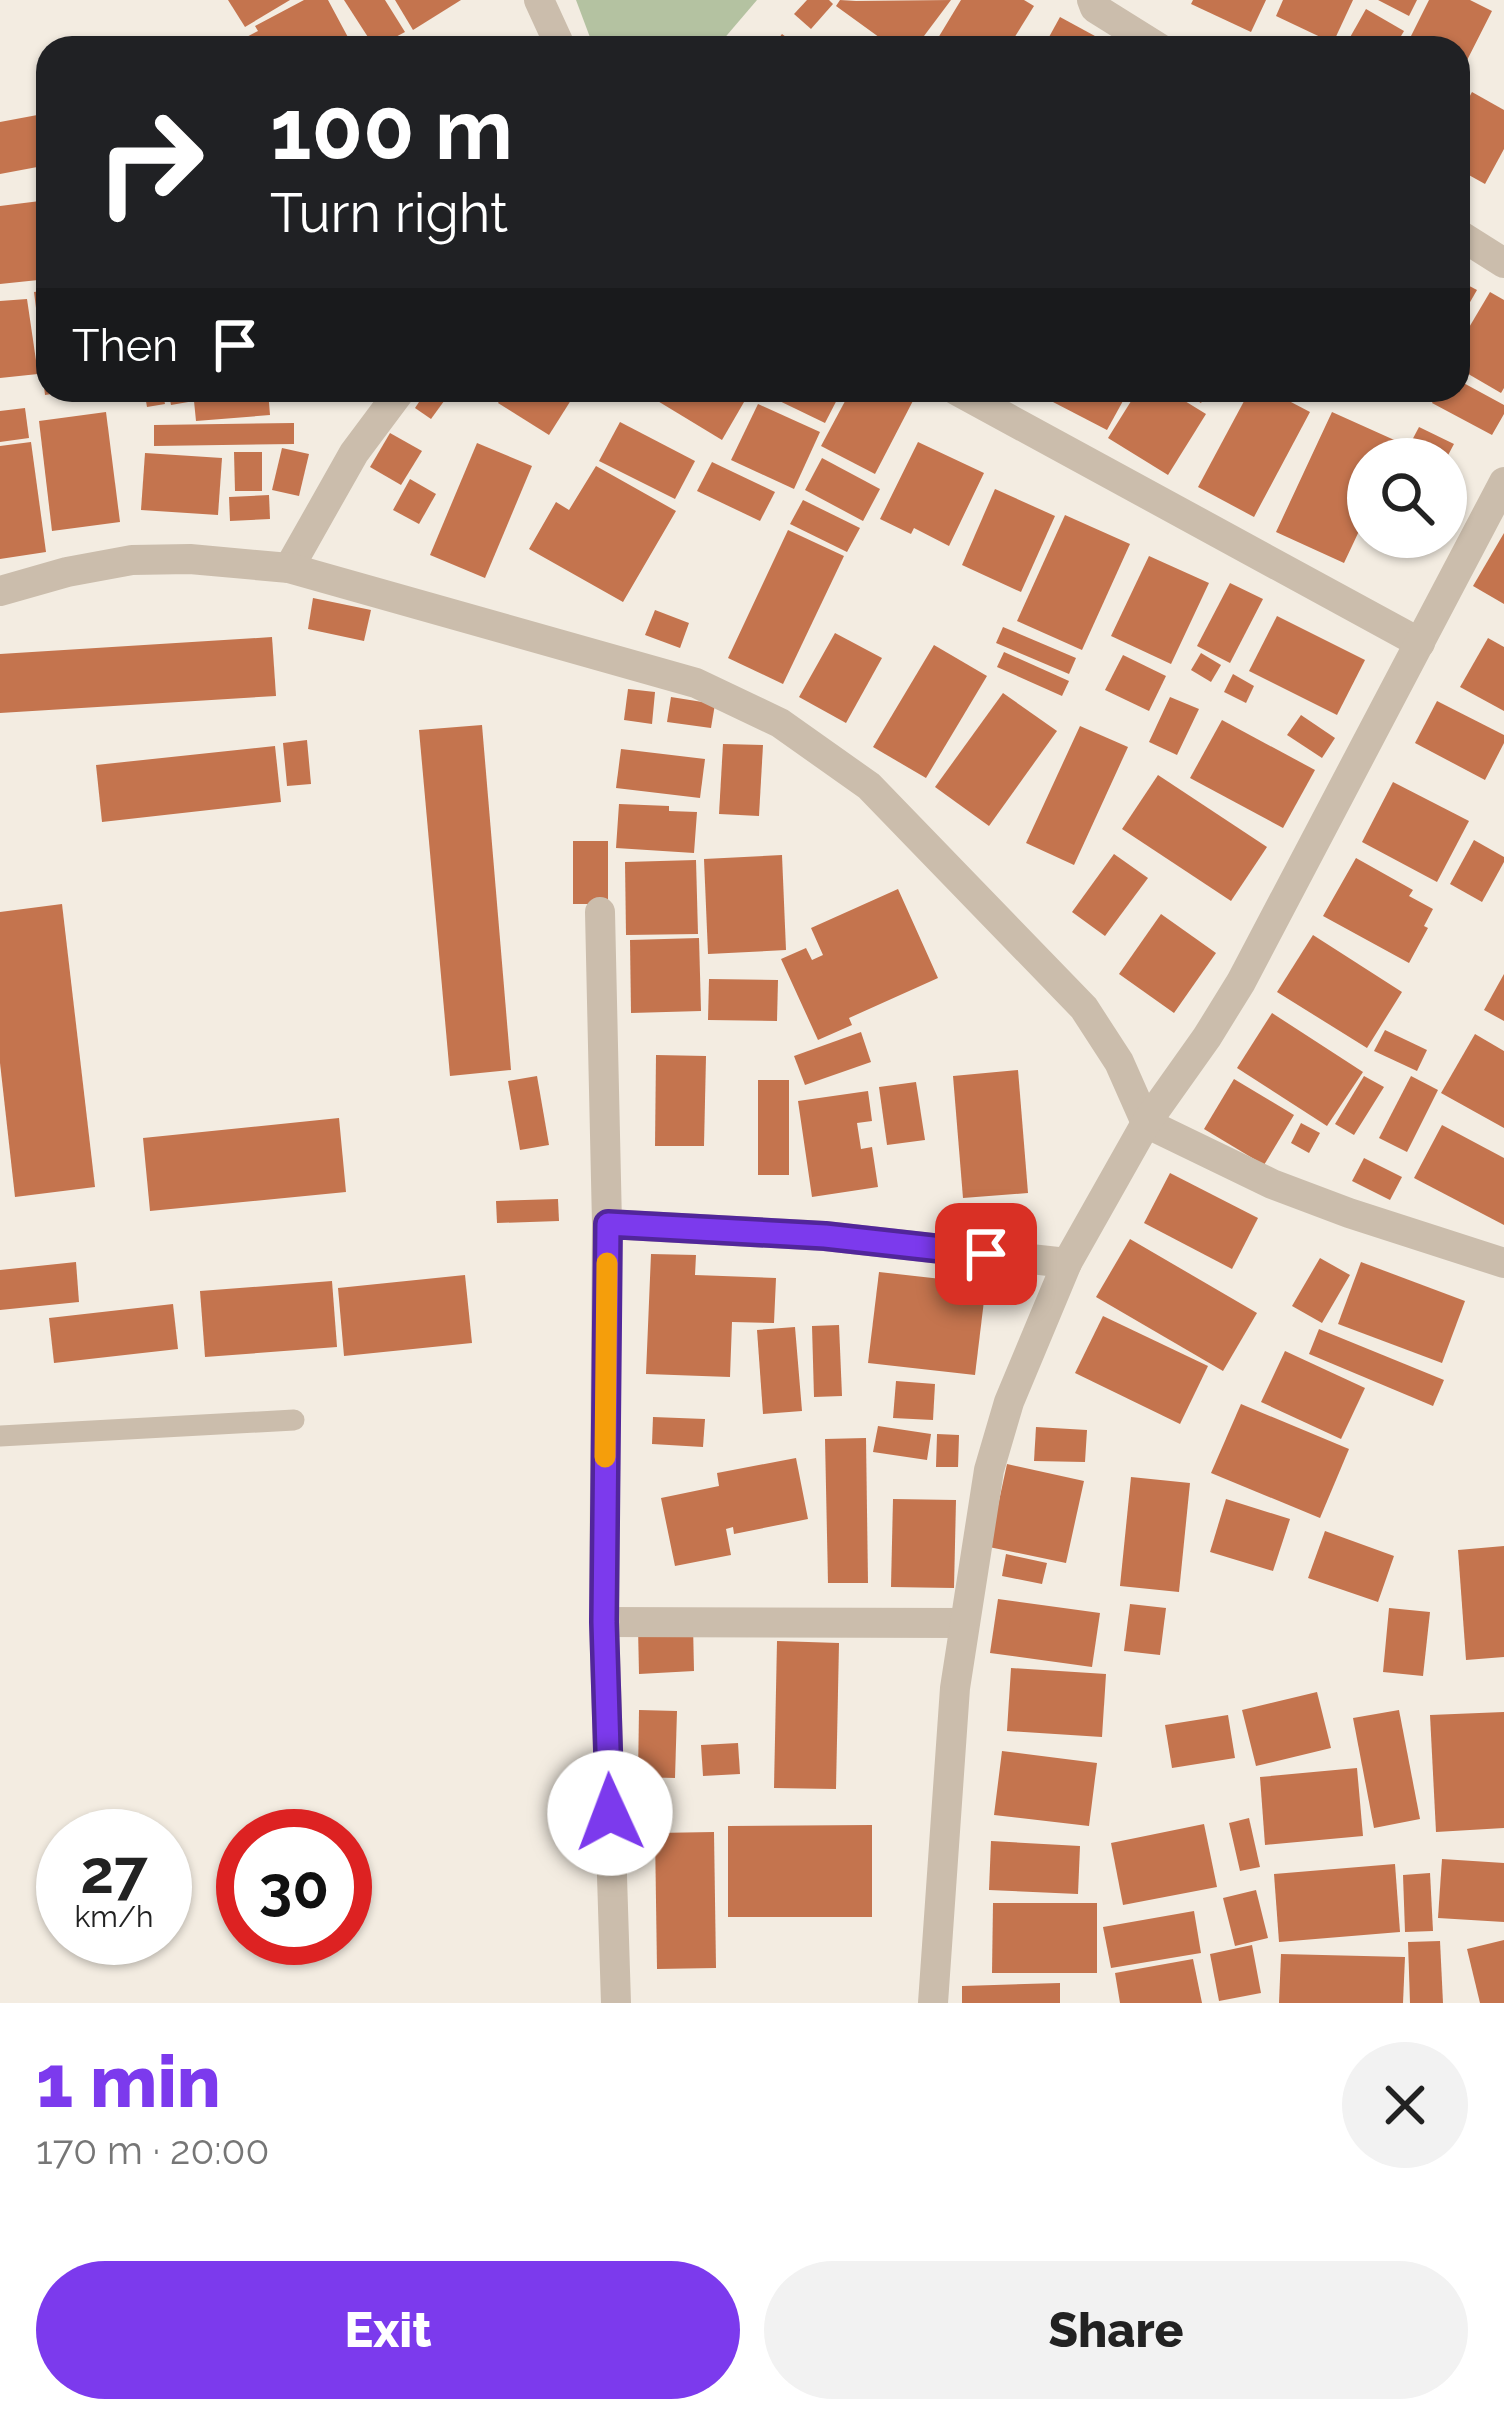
<!DOCTYPE html>
<meta charset="utf-8">
<style>
body{margin:0;font-family:Raleway,sans-serif;background:#f2f2f2;color:#222;height:100vh;display:flex;flex-direction:column;font-size:45px;white-space:nowrap}
*{box-sizing:border-box;margin:0}
p{font-size:39px;color:#767676}
.icon{flex:none;width:66px;height:66px;fill:none;stroke:currentColor;stroke-width:2;stroke-linecap:round;stroke-linejoin:round}
.map{position:relative;height:2003px;overflow:hidden}
.drawer{display:flex;flex-direction:column;background:#fff;flex:1}
.drawer>*{flex:none}
.banner{position:absolute;left:36px;top:36px;width:1434px;height:366px;border-radius:36px;box-shadow:0 3px 9px #0004;background:#202124;color:#fff;overflow:hidden}
.controls{position:absolute;left:1347px;top:438px;display:grid;gap:24px}
.controls a{display:grid;place-items:center;width:120px;height:120px;border-radius:50%;background:#fff;box-shadow:0 3px 9px #0004;font-size:60px}
.speed{position:absolute;left:36px;top:1809px;display:flex;gap:24px;font-size:60px;font-weight:700;text-align:center}
.speed>*{display:grid;place-content:center;width:156px;height:156px;border-radius:50%;background:#fff;box-shadow:0 3px 9px #0004;line-height:1}
.speed small{font-size:30px;font-weight:400}
.speed .limit{border:18px solid #d22;background:#fff;color:#111}
.pin{position:absolute;display:grid;place-items:center;width:102px;height:102px;color:#fff;margin:-51px;border-radius:24px;box-shadow:0 6px 18px #0006}
.me{position:absolute;width:132px;margin:-66px;rotate:358deg;stroke-linejoin:round;filter:drop-shadow(0 0 9px #0008)}
.turn{display:flex;align-items:center;gap:42px;height:252px;padding:0 36px;font-size:54px}
.turn .icon{width:156px;height:156px;stroke-width:2.5}
.turn b{display:block;font-size:84px;line-height:102px}
.then{display:flex;align-items:center;height:114px;padding:0 36px;background:#0003;gap:24px;font-size:45px}
.round{display:grid;place-items:center;flex:none;width:126px;height:126px;border-radius:63px;background:#f2f2f2}
.headline{display:flex;align-items:center;justify-content:space-between;height:204px;padding:0 36px}
h1{font-size:72px;font-weight:800;line-height:90px;color:#7c3aed}
.button{display:flex;gap:24px;margin-top:auto;padding:24px 36px}
.button a{flex:1;height:138px;border-radius:72px;background:#7c3aed;color:#fff;font-size:48px;font-weight:800;line-height:138px;text-align:center}
.button a+a{background:#f2f2f2;color:#222}
.map>svg:first-child{display:block}
</style>
<div class="map">
<svg width="1504" height="2003" viewBox="0 0 1504 2003">
<rect width="100%" height="100%" fill="#f3ece1"/>
<path fill="#b4c2a1" d="M576 0H757L716 48H594Z"/>
<g fill="#c4744e">
<path d="M228 0H290L245 27Z"/>
<path d="M304 0H328L350 41 341 45 342 48H245L241 40 258 31 255 26Z"/>
<path d="M344 0H385L405 32 375 48Z"/>
<path d="M395 0H461L413 30Z"/>
<path d="M807 0H829L833 4 811 29 794 14Z"/>
<path d="M840 0 856 1 951 0 915 48H894L836 6Z"/>
<path d="M961 0H1024L1034 6 1008 48H932Z"/>
<path d="M1193 0H1266L1251 32 1191 4Z"/>
<path d="M1283 0H1353L1333 43 1276 16Z"/>
<path d="M1378 0H1417L1409 16Z"/>
<path d="M1429 0H1470L1492 11 1458 78V48H1405Z"/>
<path d="M1366 9 1404 31 1394 48H1344Z"/>
<path d="M1060 17 1117 48H1043Z"/>
<path d="M782 34 790 40 784 48H771Z"/>
<path d="M1472 92 1504 110V149L1485 184 1458 169V118Z"/>
<path d="M48 113V165L0 174V122Z"/>
<path d="M48 200V279L0 284V206Z"/>
<path d="M1458 280 1477 290 1458 323Z"/>
<path d="M48 290V354L42 355 34 292Z"/>
<path d="M1490 292 1504 300V388L1501 393 1458 368V346Z"/>
<path d="M27 299 38 374 0 378V301Z"/>
<path d="M48 368V390H58V393L45 395 42 369Z"/>
<path d="M1458 380 1504 405V414L1492 435 1432 403 1439 390H1458Z"/>
<path d="M144 390H162L165 404 147 407Z"/>
<path d="M168 390H196L198 401H201L200 390H268L270 415 196 421 194 401 171 405Z"/>
<path d="M427 390H437L447 397 431 419 415 408Z"/>
<path d="M507 390H563L573 397 549 435 498 403Z"/>
<path d="M662 390H751L722 440 656 400Z"/>
<path d="M767 390H842L825 423 765 394Z"/>
<path d="M851 390H906L916 395 875 474 821 446Z"/>
<path d="M1060 390H1129L1107 430 1053 402Z"/>
<path d="M1138 390H1167L1206 414 1168 475 1108 438Z"/>
<path d="M1178 390H1209L1201 403Z"/>
<path d="M1250 390H1268L1310 412 1254 517 1198 487Z"/>
<path d="M758 404 820 432 794 489 731 460Z"/>
<path d="M25 408 29 438 0 442V411Z"/>
<path d="M106 412 120 522 52 531 39 421Z"/>
<path d="M1332 412 1401 443 1393 459H1368V512L1344 563 1276 532Z"/>
<path d="M620 422 695 461 675 499 599 461Z"/>
<path d="M294 423V444L154 446V425Z"/>
<path d="M1419 427 1454 444 1446 459H1434L1409 446Z"/>
<path d="M390 433 422 451 401 485 370 467Z"/>
<path d="M31 442 46 552 0 559V446Z"/>
<path d="M918 442 984 473 949 546 914 528 911 534 880 519Z"/>
<path d="M477 443 532 466 485 578 430 555Z"/>
<path d="M282 448 309 454 299 496 272 490Z"/>
<path d="M234 452H262V491H235Z"/>
<path d="M145 453 222 458 218 515 141 510Z"/>
<path d="M822 458 880 489 863 521 805 490Z"/>
<path d="M712 462 775 492 760 521 697 491Z"/>
<path d="M596 466 676 511 623 602 529 549 556 502 569 510Z"/>
<path d="M410 479 436 494 419 524 393 510Z"/>
<path d="M995 489 1055 516 1021 592 962 565Z"/>
<path d="M269 495 270 519 230 521 229 497Z"/>
<path d="M803 500 860 528 847 552 790 524Z"/>
<path d="M1065 515 1130 544 1082 650 1017 621Z"/>
<path d="M788 530 844 556 783 684 728 658Z"/>
<path d="M1504 533V604L1473 586Z"/>
<path d="M1149 556 1209 583 1171 664 1111 636Z"/>
<path d="M1230 583 1263 599 1230 663 1197 646Z"/>
<path d="M313 598 371 610 364 641 308 629Z"/>
<path d="M655 610 689 623 680 648 645 635Z"/>
<path d="M1277 616 1365 660 1337 715 1249 671Z"/>
<path d="M1003 627 1076 658 1069 674 996 643Z"/>
<path d="M835 633 882 658 846 723 799 697Z"/>
<path d="M272 637 276 696 0 713V654Z"/>
<path d="M1488 638 1504 647V711L1460 687Z"/>
<path d="M934 645 987 676 926 778 873 747Z"/>
<path d="M1004 652 1069 681 1062 696 997 667Z"/>
<path d="M1201 653 1221 665 1211 682 1191 670Z"/>
<path d="M1123 655 1166 676 1149 711 1105 690Z"/>
<path d="M1233 674 1254 686 1246 703 1224 692Z"/>
<path d="M628 689 655 692 652 724 624 720Z"/>
<path d="M1003 693 1057 731 989 826 935 787Z"/>
<path d="M671 697 715 704 711 728 667 722Z"/>
<path d="M1170 697 1199 709 1177 755 1149 742Z"/>
<path d="M1437 701 1504 735V743L1485 780 1415 743Z"/>
<path d="M1301 715 1335 738 1322 758 1287 735Z"/>
<path d="M1222 720 1315 770 1283 828 1190 778Z"/>
<path d="M482 725 511 1070 450 1076 419 730Z"/>
<path d="M1080 726 1128 747 1074 865 1026 843Z"/>
<path d="M307 740 311 784 287 786 283 743Z"/>
<path d="M723 744 763 745 759 816 719 814Z"/>
<path d="M275 746 281 802 102 822 96 765Z"/>
<path d="M621 749 705 759 700 798 616 788Z"/>
<path d="M1158 775 1267 847 1231 901 1122 829Z"/>
<path d="M1393 782 1469 821 1437 882 1362 842Z"/>
<path d="M619 804 669 806V811L697 812 694 853 616 848Z"/>
<path d="M1474 840 1504 857V862L1482 902 1450 884Z"/>
<rect x="573" y="841" width="35" height="63"/>
<path d="M1114 854 1148 878 1105 936 1072 912Z"/>
<path d="M782 855 786 950 708 954 704 859Z"/>
<path d="M1356 858 1413 890 1409 896 1433 909 1424 926 1428 928 1409 963 1323 916Z"/>
<path d="M696 860 698 934 626 935 625 862Z"/>
<path d="M898 889 938 978 849 1018 852 1025 818 1040 781 959 806 948 812 960 823 955 811 928Z"/>
<path d="M62 904 95 1187 15 1197 0 1063V912Z"/>
<path d="M1161 914 1216 953 1174 1013 1119 974Z"/>
<path d="M1313 935 1402 992 1367 1048 1277 992Z"/>
<path d="M699 938 701 1011 631 1013 630 940Z"/>
<path d="M1504 974V1021L1484 1010Z"/>
<path d="M709 979 778 980 777 1021 708 1020Z"/>
<path d="M1272 1013 1363 1072 1327 1126 1237 1068Z"/>
<path d="M1385 1030 1427 1050 1417 1071 1374 1051Z"/>
<path d="M861 1032 871 1062 805 1085 794 1056Z"/>
<path d="M1475 1034 1504 1051V1128L1441 1093Z"/>
<path d="M656 1055 706 1056 704 1146H655Z"/>
<path d="M1018 1070 1028 1193 963 1198 953 1076Z"/>
<path d="M537 1076 549 1145 520 1150 508 1081Z"/>
<path d="M1364 1076 1384 1087 1354 1135 1335 1124Z"/>
<path d="M1411 1076 1438 1090 1407 1152 1379 1138Z"/>
<path d="M1234 1079 1294 1115 1264 1165 1204 1129Z"/>
<rect x="758" y="1080" width="31" height="95"/>
<path d="M916 1082 925 1140 887 1145 879 1087Z"/>
<path d="M868 1091 872 1121 857 1123 861 1149 872 1147 878 1187 812 1197 798 1101Z"/>
<path d="M339 1118 346 1192 150 1211 143 1138Z"/>
<path d="M1301 1123 1320 1133 1309 1153 1291 1143Z"/>
<path d="M1442 1125 1504 1158V1225L1414 1178Z"/>
<path d="M1364 1158 1402 1177 1390 1200 1352 1181Z"/>
<path d="M1170 1173 1258 1218 1232 1269 1144 1223Z"/>
<path d="M558 1199 559 1221 497 1223 496 1201Z"/>
<path d="M1130 1239 1257 1313 1223 1371 1096 1297Z"/>
<path d="M651 1254 696 1255 695 1275 776 1278 774 1323 732 1322 730 1377 646 1374Z"/>
<path d="M1320 1258 1350 1275 1322 1323 1292 1306Z"/>
<path d="M76 1262 79 1302 0 1310V1270Z"/>
<path d="M1361 1262 1465 1301 1442 1363 1338 1324Z"/>
<path d="M879 1272 986 1284 975 1375 868 1363Z"/>
<path d="M465 1275 472 1343 344 1356 338 1288Z"/>
<path d="M332 1281 337 1347 205 1357 200 1291Z"/>
<path d="M173 1304 178 1349 54 1363 49 1318Z"/>
<path d="M1103 1316 1208 1366 1180 1424 1075 1373Z"/>
<path d="M839 1325 842 1396 814 1397 812 1326Z"/>
<path d="M795 1327 802 1411 763 1414 757 1330Z"/>
<path d="M1319 1329 1444 1380 1433 1406 1309 1354Z"/>
<path d="M1285 1351 1365 1388 1341 1439 1261 1402Z"/>
<path d="M896 1381 935 1384 933 1420 893 1418Z"/>
<path d="M1241 1404 1349 1449 1320 1518 1211 1473Z"/>
<path d="M653 1417 705 1419 703 1447 652 1444Z"/>
<path d="M878 1426 931 1434 927 1460 873 1452Z"/>
<path d="M1036 1427 1087 1430 1085 1462 1034 1461Z"/>
<path d="M937 1434 959 1435 958 1467H936Z"/>
<path d="M866 1438 868 1583H828L825 1439Z"/>
<path d="M796 1458 808 1519 734 1534 733 1527 726 1529 731 1555 675 1566 661 1498 719 1486 717 1473Z"/>
<path d="M1007 1464 1084 1481 1066 1563 989 1547Z"/>
<path d="M1131 1477 1190 1483 1179 1592 1120 1586Z"/>
<path d="M893 1499 956 1500 954 1588 891 1587Z"/>
<path d="M1226 1499 1290 1519 1273 1571 1210 1552Z"/>
<path d="M1325 1531 1394 1556 1378 1602 1308 1578Z"/>
<path d="M1504 1546V1657L1466 1660 1458 1550Z"/>
<path d="M1006 1554 1047 1563 1042 1584 1002 1576Z"/>
<path d="M998 1599 1100 1613 1092 1667 990 1653Z"/>
<path d="M1130 1604 1166 1608 1160 1655 1124 1651Z"/>
<path d="M1389 1608 1430 1612 1423 1676 1383 1672Z"/>
<path d="M693 1625 694 1671 639 1674 638 1627Z"/>
<path d="M777 1641 839 1643 836 1789 774 1788Z"/>
<path d="M1011 1668 1106 1674 1102 1737 1007 1731Z"/>
<path d="M1317 1692 1331 1748 1256 1766 1242 1710Z"/>
<path d="M639 1710 677 1711 675 1778 638 1777Z"/>
<path d="M1399 1710 1420 1819 1374 1828 1353 1718Z"/>
<path d="M1504 1712V1828L1436 1832 1430 1715Z"/>
<path d="M1228 1715 1235 1758 1172 1768 1165 1725Z"/>
<path d="M738 1743 740 1774 703 1776 701 1745Z"/>
<path d="M1002 1751 1097 1763 1089 1826 994 1815Z"/>
<path d="M1357 1768 1363 1836 1265 1845 1260 1777Z"/>
<path d="M1249 1818 1260 1867 1240 1871 1229 1823Z"/>
<path d="M1204 1824 1217 1887 1123 1905 1111 1843Z"/>
<path d="M872 1825V1917H728V1826Z"/>
<path d="M714 1832 716 1968 657 1969 655 1833Z"/>
<path d="M991 1841 1080 1846 1078 1894 989 1890Z"/>
<path d="M1442 1859 1504 1863V1922L1438 1918Z"/>
<path d="M1395 1864 1400 1932 1279 1942 1274 1874Z"/>
<path d="M1430 1873 1433 1931 1405 1932 1403 1875Z"/>
<path d="M1256 1890 1268 1938 1235 1946 1223 1898Z"/>
<path d="M993 1903H1097V1973H992Z"/>
<path d="M1194 1911 1201 1953 1111 1968 1103 1927Z"/>
<path d="M1504 1940V2003H1480L1467 1949Z"/>
<path d="M1440 1941 1443 2003H1410L1408 1942Z"/>
<path d="M1252 1945 1261 1993 1219 2001 1210 1954Z"/>
<path d="M1281 1954 1405 1957 1403 2003H1279Z"/>
<path d="M1193 1959 1202 2003H1120L1115 1973Z"/>
<path d="M1060 1983V2003H962V1986Z"/>
</g>
<g fill="none" stroke-linecap="round" stroke-linejoin="round">
<path stroke="#cbbdac" stroke-width="21" d="M0 1436 294 1420"/>
<g stroke="#cbbdac" stroke-width="30">
<path d="M539 0 561 48"/>
<path d="M1092 0 1095 8 1159 48"/>
<path d="M1458 234 1504 263"/>
<path d="M956 390 1420 643"/>
<path d="M289 568 354 453 401 390"/>
<path d="M0 591 67 572 132 560 190 559 289 568 696 683 780 723 869 786 1084 1008 1119 1062 1146 1123 1272 1184 1349 1213 1504 1263"/>
<path d="M600 912 607 1224 604 1622 616 2003"/>
<path d="M607 1224 825 1236 1067 1263"/>
<path d="M604 1622 964 1623"/>
<path d="M933 2003 955 1688 989 1470 1009 1402 1067 1263 1146 1123 1207 1037 1241 982 1504 482"/>
</g>
</g>
<g fill="none" stroke-linecap="round" stroke-linejoin="round">
<defs>
<path id="route" d="M610 1813 604 1622 608 1224 825 1236 986 1254"/>
</defs>
<use href="#route" stroke="#51269a" stroke-width="30"/>
<use href="#route" stroke="#7c3aed" stroke-width="21"/>
<path stroke="#f59e0b" stroke-width="21" d="M605 1457 607 1263"/>
</g>
</svg>
<div class="controls">
<a><svg class="icon" aria-label="search" viewBox="0 0 24 24"><circle cx="10" cy="10" r="6"/><path d="M15 15l6 6"/></svg></a>
</div>
<div class="speed"><div>27<small>km/h</small></div><div class="limit">30</div></div>
<div class="pin" style="left:986px;top:1254px;background:#d93025"><svg class="icon" aria-label="arrive" viewBox="0 0 24 24"><path d="M6 21V4h12l-3 4 3 4H6"/></svg></div>
<svg class="me" style="left:610px;top:1813px" viewBox="-20 -20 40 40"><circle r="19" fill="#fff"/><path d="M0-13L10 11 0 6-10 11z" fill="#7c3aed"/></svg>
<div class="banner">
<div class="turn"><svg class="icon" aria-label="right" viewBox="0 0 24 24"><path d="M7 20v-9h11M14 6l5 5-5 5"/></svg><div><b>100 m</b>Turn right</div></div>
<div class="then">Then<svg class="icon" aria-label="arrive" viewBox="0 0 24 24"><path d="M6 21V4h12l-3 4 3 4H6"/></svg></div>
</div>
</div>
<section class="drawer">
<div class="headline"><div><h1>1 min</h1><p>170 m · 20:00</p></div><a class="round"><svg class="icon" aria-label="close" viewBox="0 0 24 24"><path d="M6 6l12 12M18 6L6 18"/></svg></a></div>
<div class="button"><a>Exit</a><a>Share</a></div>
</section>
